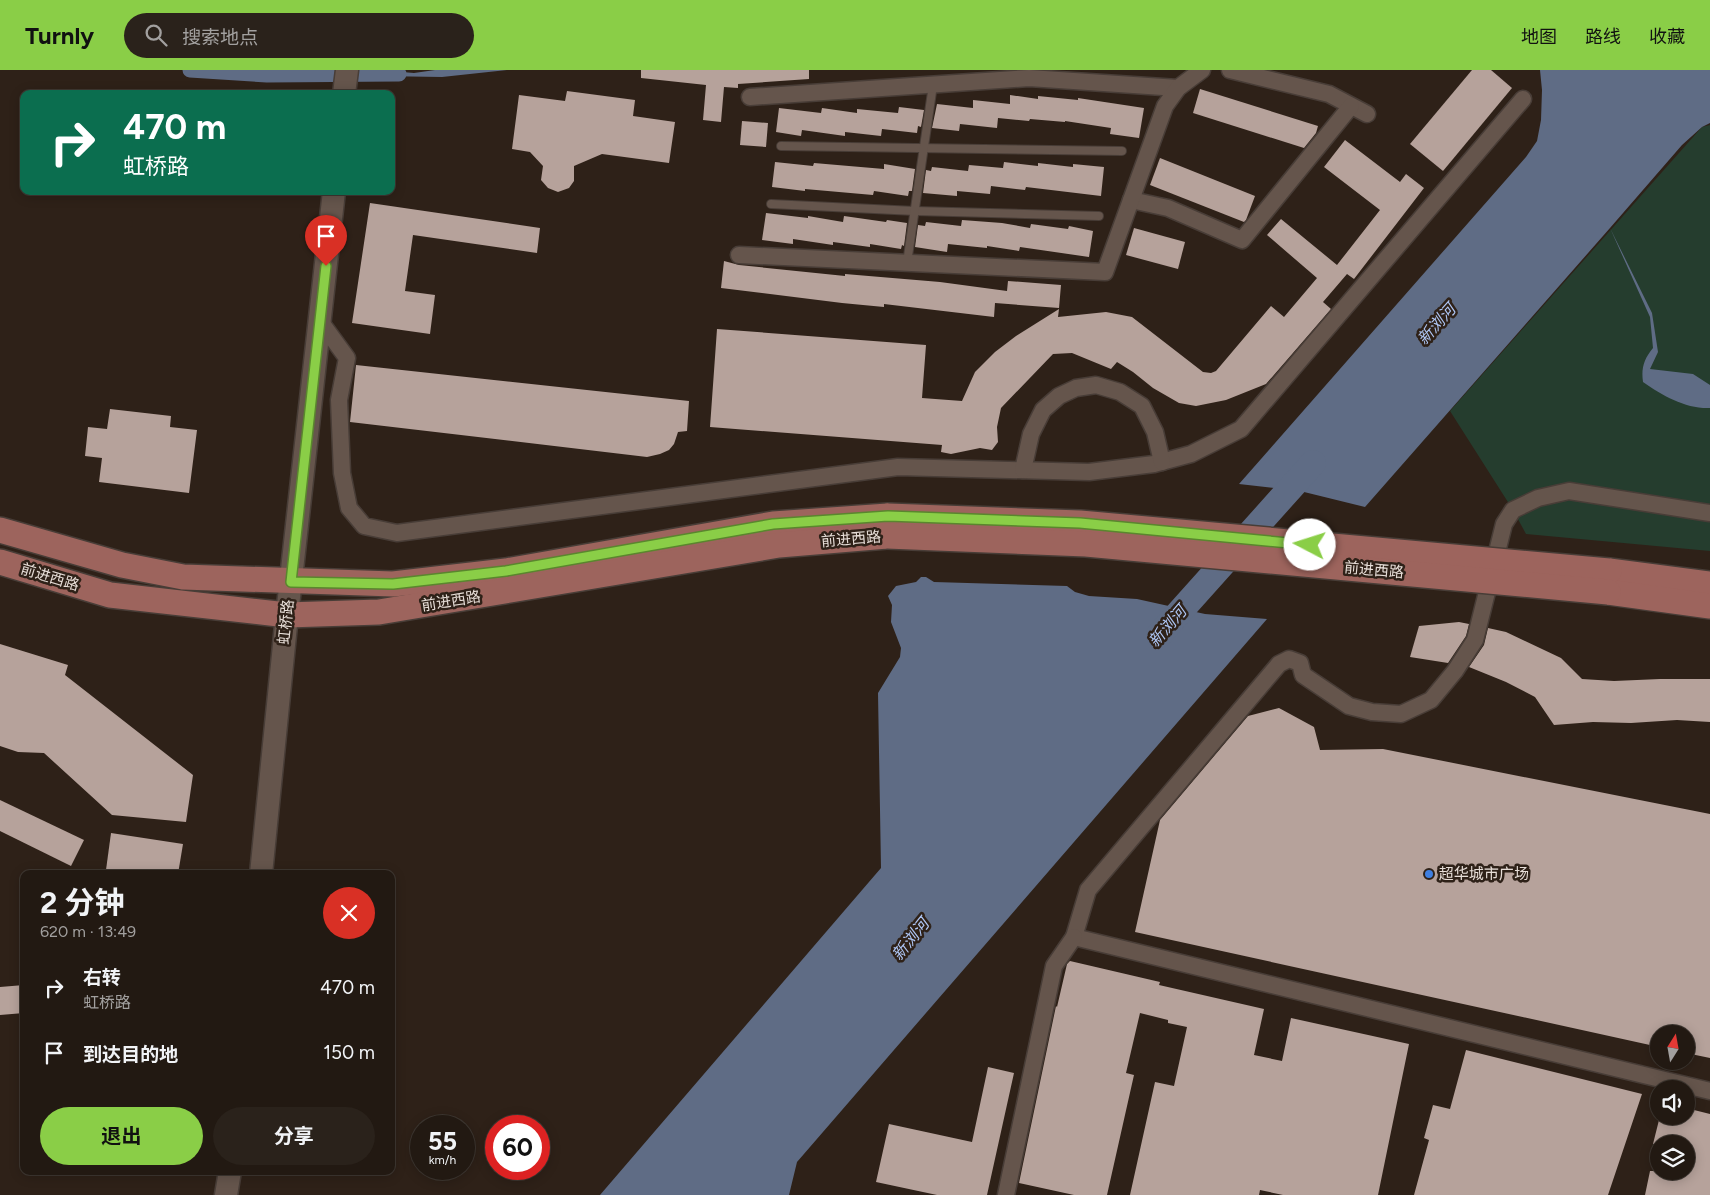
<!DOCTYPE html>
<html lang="zh">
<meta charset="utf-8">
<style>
body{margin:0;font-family:Figtree,"Noto Sans SC",sans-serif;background:#2a221b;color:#f1f3f6;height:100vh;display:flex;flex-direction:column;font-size:19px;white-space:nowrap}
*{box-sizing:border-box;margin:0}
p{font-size:16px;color:#a2a09f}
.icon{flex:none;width:28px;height:28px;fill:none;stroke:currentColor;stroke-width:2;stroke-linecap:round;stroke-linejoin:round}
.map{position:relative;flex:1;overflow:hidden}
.panel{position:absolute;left:20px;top:800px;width:375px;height:305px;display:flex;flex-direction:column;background:#221912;border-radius:10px;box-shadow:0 2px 12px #0003,0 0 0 1px #3f3832}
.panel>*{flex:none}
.top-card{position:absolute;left:20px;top:20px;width:375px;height:105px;border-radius:10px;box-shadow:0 2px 12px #0003,0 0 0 1px #3f3832;background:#0b6e4f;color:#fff;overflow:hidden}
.needle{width:32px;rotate:11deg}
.controls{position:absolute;left:1650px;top:955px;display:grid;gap:10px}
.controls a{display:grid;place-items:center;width:45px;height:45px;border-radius:50%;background:#221912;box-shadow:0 2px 12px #0003,0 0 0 1px #3f3832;font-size:25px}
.speed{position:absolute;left:410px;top:1045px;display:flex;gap:10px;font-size:25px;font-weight:700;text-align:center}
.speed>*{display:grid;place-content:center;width:65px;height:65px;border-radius:50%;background:#221912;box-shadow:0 2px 12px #0003,0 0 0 1px #3f3832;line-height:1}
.speed small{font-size:12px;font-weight:400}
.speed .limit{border:8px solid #d22;background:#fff;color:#111}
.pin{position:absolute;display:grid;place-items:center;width:42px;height:42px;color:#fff;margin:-51px -21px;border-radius:50% 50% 50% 0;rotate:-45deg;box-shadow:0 0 5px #0007}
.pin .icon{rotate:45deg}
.me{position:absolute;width:55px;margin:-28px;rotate:275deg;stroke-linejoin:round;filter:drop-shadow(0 0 4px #0008)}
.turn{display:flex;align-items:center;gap:18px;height:105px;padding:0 20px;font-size:22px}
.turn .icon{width:65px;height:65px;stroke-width:2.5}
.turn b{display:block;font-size:35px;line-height:42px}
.round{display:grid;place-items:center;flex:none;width:52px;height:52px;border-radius:26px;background:#2a221b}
.summary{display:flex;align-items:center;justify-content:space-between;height:85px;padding:0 20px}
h1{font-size:30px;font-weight:700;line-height:38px}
.button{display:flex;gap:10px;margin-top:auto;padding:10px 20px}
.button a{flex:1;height:58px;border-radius:30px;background:#8ace47;color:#111;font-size:20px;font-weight:700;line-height:58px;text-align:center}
.button a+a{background:#2a221b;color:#f1f3f6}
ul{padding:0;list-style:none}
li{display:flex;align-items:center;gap:15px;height:65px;padding:0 20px}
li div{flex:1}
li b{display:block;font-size:19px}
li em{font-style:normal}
header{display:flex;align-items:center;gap:30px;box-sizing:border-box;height:70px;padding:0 25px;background:#8ace47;color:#111}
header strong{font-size:24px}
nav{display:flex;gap:28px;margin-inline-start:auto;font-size:18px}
.search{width:350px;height:45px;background:#2a221b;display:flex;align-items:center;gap:12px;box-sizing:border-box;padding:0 18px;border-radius:28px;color:#a2a09f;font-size:19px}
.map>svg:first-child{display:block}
</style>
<header>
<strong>Turnly</strong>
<div class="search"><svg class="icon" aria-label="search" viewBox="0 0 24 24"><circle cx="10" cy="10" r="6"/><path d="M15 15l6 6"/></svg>搜索地点</div>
<nav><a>地图</a><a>路线</a><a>收藏</a></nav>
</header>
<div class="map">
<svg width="1710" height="1125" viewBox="0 0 1710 1125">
<rect width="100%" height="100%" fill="#2e2118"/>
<path fill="#253d2e" d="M1710 55V481L1526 464 1513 440 1450 341 1702 57Z"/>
<g fill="#5f6c85">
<path d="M379 0 414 3 435 0H507L442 7 378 6Z"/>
<path d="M1540 0H1710V53L1702 57 1682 75 1610 158 1652 243 1658 282 1650 299 1693 304 1710 315V338C1686 339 1663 326 1643 312 1641 298 1644 289 1653 278L1650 247 1610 158 1365 437 1300 421 1239 414 1526 87 1537 71 1541 50 1542 20Z"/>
<path d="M921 507H926L934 512 1067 516 1075 522 1089 526 1137 529 1205 544 1267 549 797 1092 789 1125H600L881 798 878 623 900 587 901 578 891 552 892 535 888 526 896 516 916 512Z"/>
</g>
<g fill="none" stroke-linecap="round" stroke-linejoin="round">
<path stroke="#5f6c85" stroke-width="15" d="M190 0 267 5 399 4"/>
<path stroke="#5f6c85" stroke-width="26" d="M1159 565 1313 393"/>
</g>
<g fill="#b6a29b">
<path d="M641 0H809V9L738 14V18L724 17 721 52 703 50 706 15 641 8Z"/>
<path d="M1472 0H1491L1512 18 1443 101 1410 74Z"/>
<path d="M1200 19 1318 56 1316 63 1304 78 1193 43Z"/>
<path d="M567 21 635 30 633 46 675 52 669 93 602 84 574 96V111L569 118 558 122 548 118 541 110 543 96 530 82 512 79 519 25 565 31Z"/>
<path d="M1010 25 1038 29V26L1078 30V28L1144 38 1139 68 1110 64 1111 58 1065 51V52L1030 49 1029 51 998 48 997 58 960 54 959 61 932 58 937 34 973 38V30L1010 34Z"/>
<path d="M899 37 924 40 921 57 918 56 917 63 882 59 881 66 845 62V66L802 60 801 66 776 62 779 38 821 43 822 38 857 43V39L898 43Z"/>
<path d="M742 51 768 53 766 77 740 75Z"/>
<path d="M1345 70 1400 112 1406 104 1424 118 1354 209 1347 204 1323 232 1331 239 1266 314 1226 330 1196 336 1179 333 1153 318 1133 302 1117 292 1111 299 1072 283 1053 284 1001 338 997 357 998 372 992 380 980 378 951 384 941 382 942 375 710 357 717 259 926 275 922 328 962 331 975 302 995 282 1016 266 1059 239 1058 247 1106 242 1132 247 1203 302 1211 303 1216 301 1271 236 1284 247 1317 208 1267 165 1281 149 1337 195 1380 140 1324 97Z"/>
<path d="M1160 88 1255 126 1246 150 1244 152 1150 115Z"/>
<path d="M775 92 813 96 814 93 884 99V94L915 99 912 121H909L908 126 874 121 873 125 805 119V121L772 117Z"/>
<path d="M1004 92 1038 96V93L1073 97V94L1104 97 1101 126 1026 117 1025 120 991 116 990 124 957 121V126L923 123 926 100 931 101 932 97 968 101 969 95 1003 98Z"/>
<path d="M370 133 540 158 537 183 413 165 405 221 435 225 430 264 352 253Z"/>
<path d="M766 143 808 148V146L843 152 844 146 886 152 887 150 907 153 904 176 902 175 901 179 870 174V177L833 172V175L793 169V174L762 170Z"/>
<path d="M962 150 1002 153 1030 158 1031 154 1068 159 1069 156 1093 161 1089 187 1020 177 1019 181 987 176V178L948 174 947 182 915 177 918 155 925 156 926 152 961 156Z"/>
<path d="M1134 158 1185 172 1178 199 1126 185Z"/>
<path d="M724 191 739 195 845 206V204L940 212 1007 221 1008 211 1061 215 1059 238 995 233 994 247 884 234V237L842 233 721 218Z"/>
<path d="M356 295 689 331 687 361 678 362 674 374 669 380 660 384 647 387 350 352Z"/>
<path d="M110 339 171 346 170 357 197 360 189 423 99 412 102 388 85 386 88 357 107 359Z"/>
<path d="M1459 552 1469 554 1466 566 1448 593 1410 587 1419 556Z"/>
<path d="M1488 558 1506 562 1561 588 1582 609 1614 611 1660 609H1710V652L1677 650 1631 653 1593 652 1554 655 1535 627 1506 612 1469 597 1484 575Z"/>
<path d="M0 574 68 595 65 605 193 705 186 752 112 745 44 683 18 682 0 676Z"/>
<path d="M1279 638 1314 657 1320 680 1383 679 1710 744V988L1686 983V964H1659V977L1135 862 1160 750 1248 646Z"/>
<path d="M0 730 84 770 71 796 0 761Z"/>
<path d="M111 763 183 774 178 804H132L106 800Z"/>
<path d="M1070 891 1160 912 1159 915 1264 939 1254 985 1282 991 1291 948 1409 974 1378 1125H1283L1260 1120 1259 1125H1130L1155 1012 1174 1016 1187 957 1168 953V950L1140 943 1126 1003 1134 1005 1107 1125H1074L1019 1113 1056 936 1057 937 1067 894Z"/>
<path d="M24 915V943L0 945V917Z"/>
<path d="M1466 980 1642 1024 1608 1125H1414L1429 1070 1424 1068 1433 1035 1450 1039Z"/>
<path d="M988 997 1014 1003 987 1125H937L876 1112 889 1054 972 1072Z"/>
<path d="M1686 1038 1710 1044V1125H1645L1650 1101H1686V1074H1653L1660 1046H1686Z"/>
</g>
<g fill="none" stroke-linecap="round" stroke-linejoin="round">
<defs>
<g id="lane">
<path d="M781 76 1122 81"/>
<path d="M771 134 915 141 1099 146"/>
<path d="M907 193 933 15"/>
</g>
<g id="street">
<path d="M1230 0 1329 24 1367 44"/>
<path d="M750 27 1029 8 1178 18"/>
<path d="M1131 130 1168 138 1242 170 1351 36"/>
<path d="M739 185 1105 202 1165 36 1178 18 1202 0"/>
<path d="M320 251 347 288 339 330 342 403 349 438 364 456 397 463 898 397 1089 402 1154 394 1191 384 1241 359 1523 29"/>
<path d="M1023 400 1031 364 1043 340 1059 326 1076 318 1096 315 1120 322 1142 336 1155 362 1162 392"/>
<path d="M1710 443 1569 421 1538 428 1513 440 1504 454 1475 570 1455 601 1431 630 1401 644 1372 642 1349 636 1303 605 1300 593 1289 589 1279 594 1088 820 1074 867 1710 1021"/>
<path d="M1006 1125 1054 896 1074 867"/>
</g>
<g id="secondary">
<path d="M344 24 347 0"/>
<path d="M261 804 287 545 334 121"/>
<path d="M226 1125 230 1101"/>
</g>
<g id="primary">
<path d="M0 460 122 495 183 507 393 514 506 501 773 454 888 446"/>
<path d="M0 492 110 525 287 545 379 542 779 475 887 466"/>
<path d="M1609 501 1710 514"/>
<path d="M1608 522 1710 536"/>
</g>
</defs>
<use href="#lane" stroke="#483d37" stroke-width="10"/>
<use href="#street" stroke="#483d37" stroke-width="19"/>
<use href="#secondary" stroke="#483d37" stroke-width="25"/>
<use href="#primary" stroke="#483d37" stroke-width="28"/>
<use href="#lane" stroke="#65554c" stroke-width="8"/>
<use href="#street" stroke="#65554c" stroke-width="16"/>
<use href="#secondary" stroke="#65554c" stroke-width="22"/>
<use href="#primary" stroke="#9d645d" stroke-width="25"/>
<defs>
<g id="primary-bridge">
<path d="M888 446 1080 453 1609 501"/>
<path d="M887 466 1086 474 1608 522"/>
</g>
</defs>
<use href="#primary-bridge" stroke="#483d37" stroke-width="28" stroke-linecap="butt"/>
<use href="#primary-bridge" stroke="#9d645d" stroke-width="25"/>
</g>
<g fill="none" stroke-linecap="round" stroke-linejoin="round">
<defs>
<path id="route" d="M326 196 291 512 393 514 506 501 773 454 888 446 1080 453 1310 475"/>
</defs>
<use href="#route" stroke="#5a862e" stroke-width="12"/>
<use href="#route" stroke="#8ace47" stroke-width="9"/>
</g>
<circle fill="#3f7fe0" stroke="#2e2118" stroke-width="2" cx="1429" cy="804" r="5"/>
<g text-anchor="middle" stroke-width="5" stroke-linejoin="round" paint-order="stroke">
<g font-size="15" fill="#e7ded8" stroke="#2e2118">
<text transform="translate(851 469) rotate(-5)" y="5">前进西路</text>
<text transform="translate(1374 500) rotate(5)" y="5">前进西路</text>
<text transform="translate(50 507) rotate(17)" y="5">前进西路</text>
<text transform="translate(451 531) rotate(-9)" y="5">前进西路</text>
<text transform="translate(286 552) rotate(-84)" y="5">虹桥路</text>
</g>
<g font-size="15" fill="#e7ded8" stroke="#2e2118" text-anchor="start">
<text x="1439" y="809">超华城市广场</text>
</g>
<g font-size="16" font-style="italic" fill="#afc7f6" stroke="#2e2118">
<text transform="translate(1436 254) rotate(-48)" y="6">新浏河</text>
<text transform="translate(1167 556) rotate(-49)" y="6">新浏河</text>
<text transform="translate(910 869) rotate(-51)" y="6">新浏河</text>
</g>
</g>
</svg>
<div class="controls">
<a><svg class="needle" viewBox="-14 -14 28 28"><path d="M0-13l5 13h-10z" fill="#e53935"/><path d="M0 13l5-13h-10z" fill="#a2a09f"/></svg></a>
<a><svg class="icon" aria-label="sound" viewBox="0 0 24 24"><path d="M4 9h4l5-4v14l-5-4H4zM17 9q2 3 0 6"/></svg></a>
<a><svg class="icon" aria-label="layers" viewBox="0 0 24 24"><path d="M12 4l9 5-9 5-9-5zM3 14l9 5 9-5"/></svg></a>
</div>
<div class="speed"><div>55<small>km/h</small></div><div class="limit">60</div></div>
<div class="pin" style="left:326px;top:196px;background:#d93025"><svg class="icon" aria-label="arrive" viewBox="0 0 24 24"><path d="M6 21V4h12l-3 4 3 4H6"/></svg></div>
<svg class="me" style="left:1310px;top:475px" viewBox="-20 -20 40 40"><circle r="19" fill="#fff"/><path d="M0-13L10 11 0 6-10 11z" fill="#8ace47"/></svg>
<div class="top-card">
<div class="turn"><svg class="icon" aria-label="right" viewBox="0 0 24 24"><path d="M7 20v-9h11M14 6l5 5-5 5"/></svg><div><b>470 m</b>虹桥路</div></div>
</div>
<section class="panel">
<div class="summary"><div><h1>2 分钟</h1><p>620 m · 13:49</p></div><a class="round" style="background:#d93025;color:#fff"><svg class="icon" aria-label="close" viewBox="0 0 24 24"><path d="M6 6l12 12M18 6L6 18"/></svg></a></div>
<ul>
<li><svg class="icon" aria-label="right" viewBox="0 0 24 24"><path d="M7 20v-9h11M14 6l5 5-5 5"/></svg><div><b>右转</b><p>虹桥路</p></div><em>470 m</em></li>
<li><svg class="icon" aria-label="arrive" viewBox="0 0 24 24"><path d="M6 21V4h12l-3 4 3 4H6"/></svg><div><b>到达目的地</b></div><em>150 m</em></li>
</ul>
<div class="button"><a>退出</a><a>分享</a></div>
</section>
</div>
